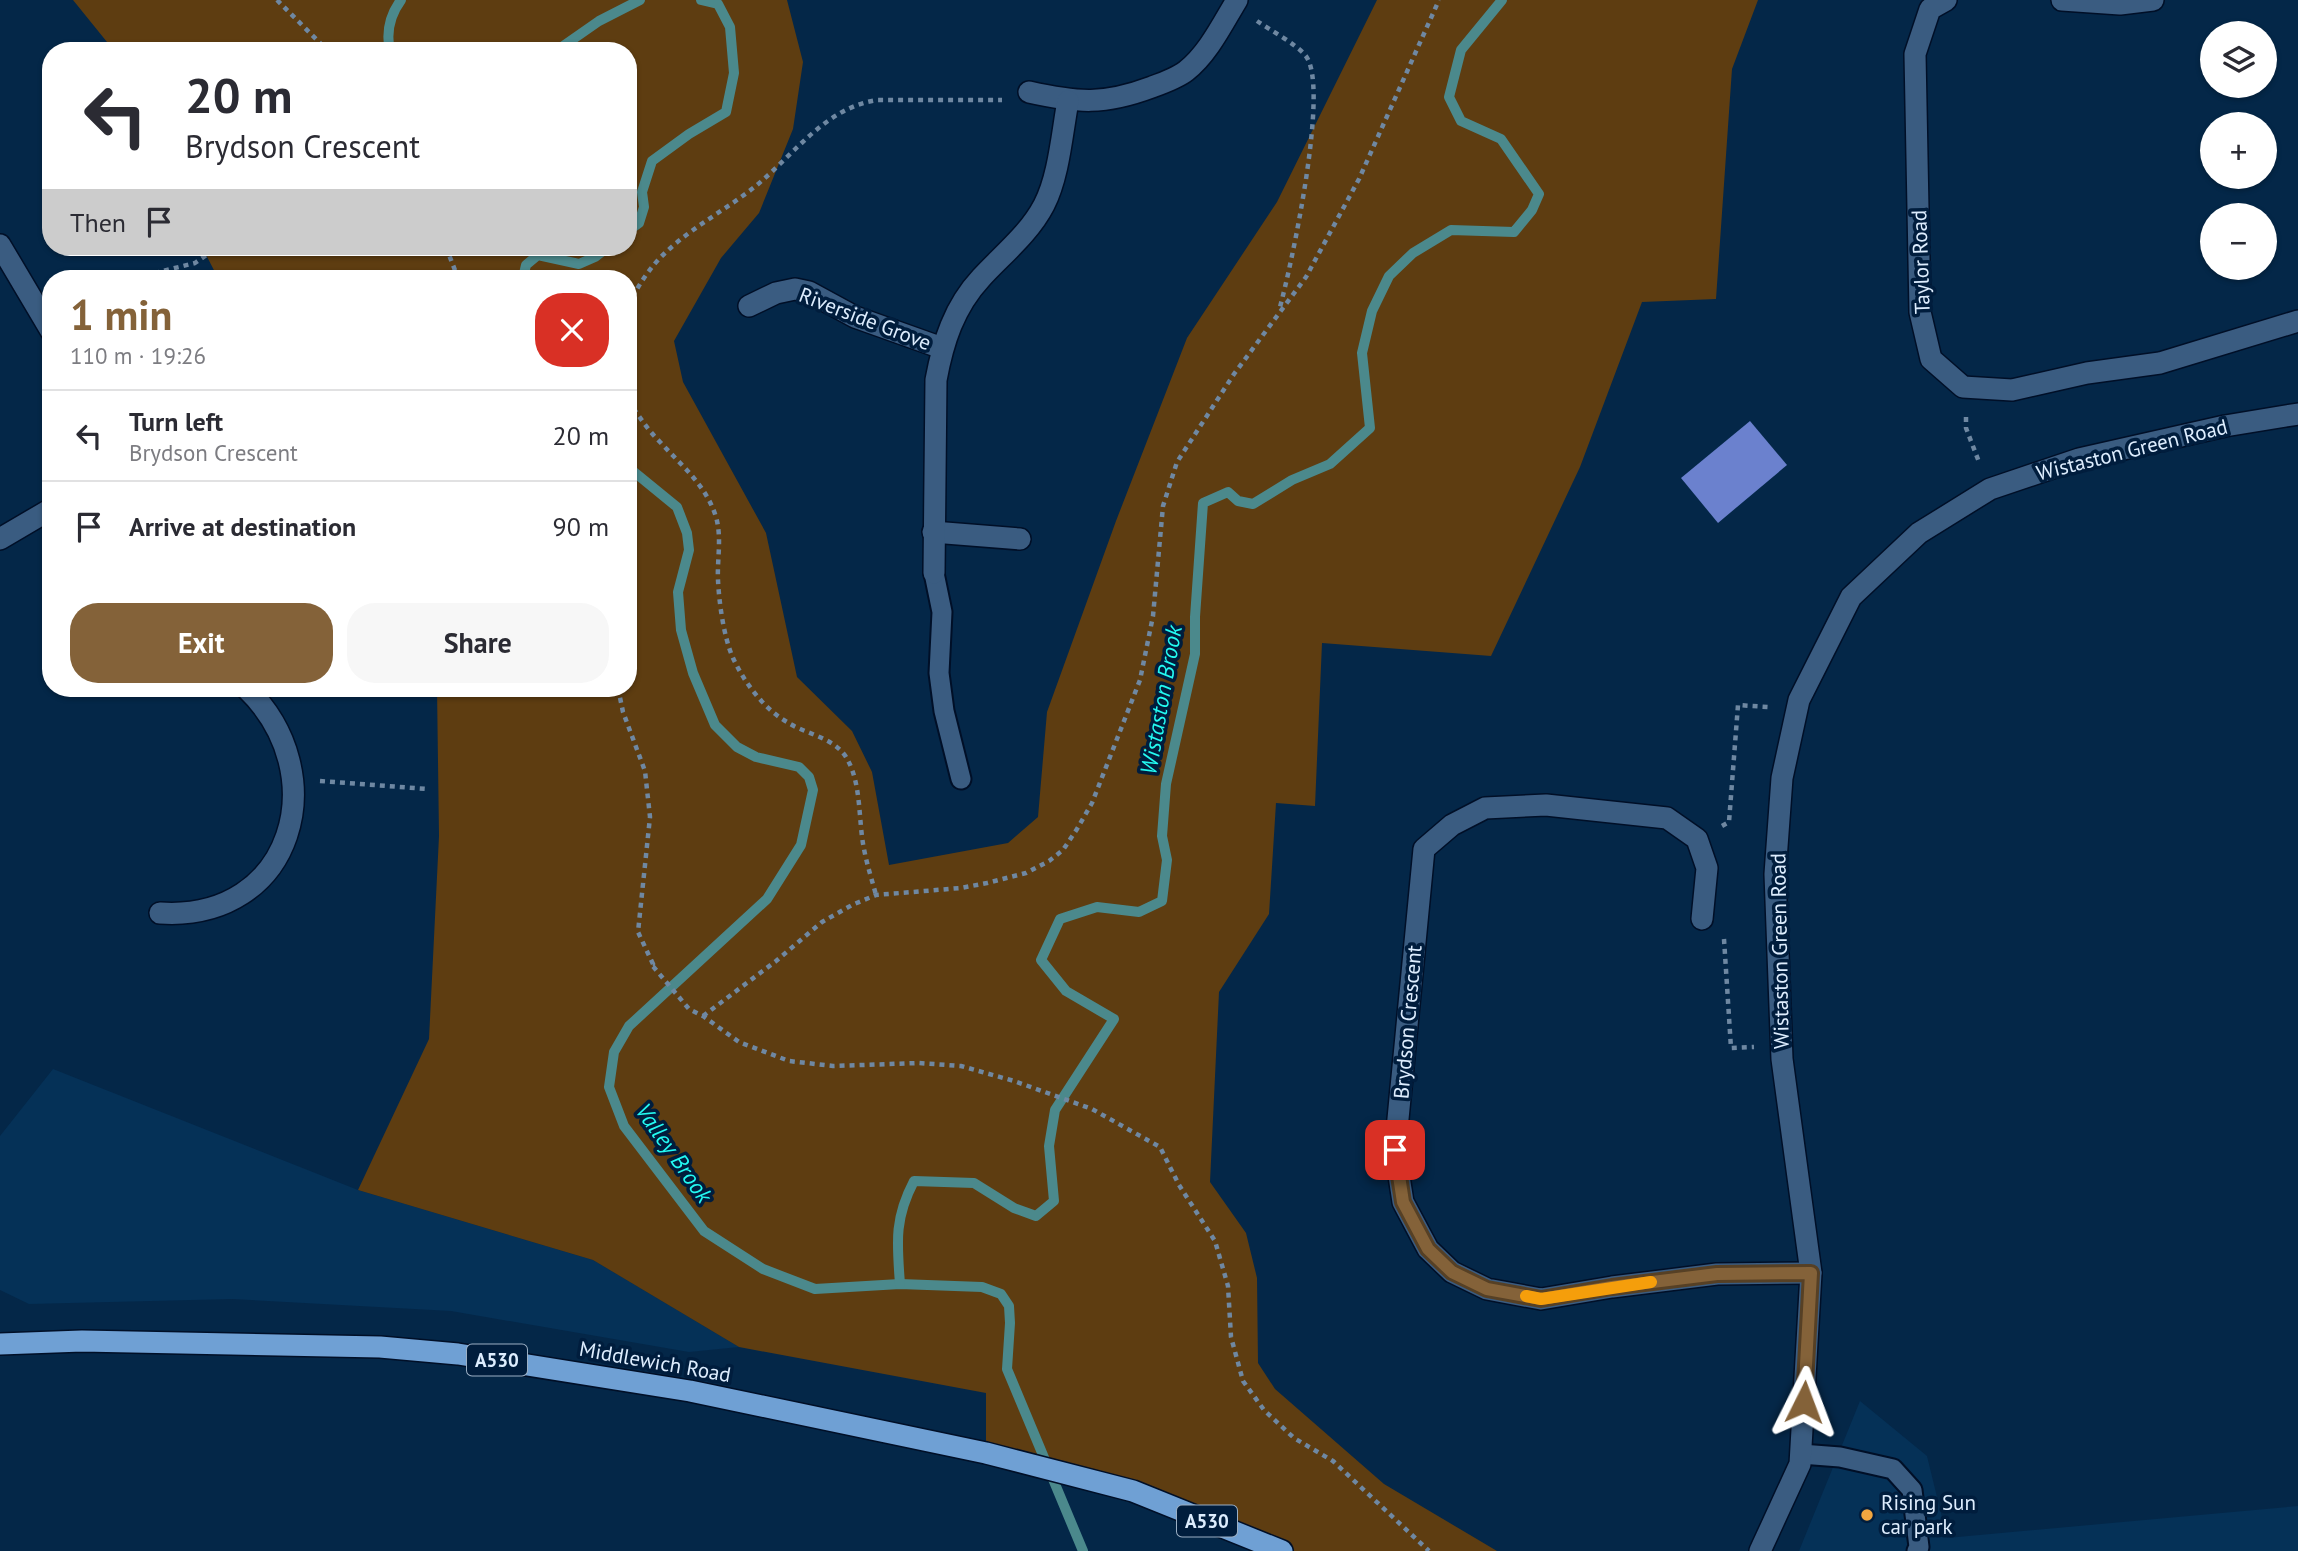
<!DOCTYPE html>
<meta charset="utf-8">
<style>
body{margin:0;font-family:"PT Sans",sans-serif;background:#f7f7f7;color:#2b2b33;height:100vh;display:flex;flex-direction:column;font-size:26px;white-space:nowrap}
*{box-sizing:border-box;margin:0}
p{font-size:23px;color:#7c7c81}
.icon{flex:none;width:38px;height:38px;fill:none;stroke:currentColor;stroke-width:2;stroke-linecap:round;stroke-linejoin:round}
.map{position:relative;flex:1;overflow:hidden}
.drawer{position:absolute;left:42px;top:270px;width:595px;height:427px;display:flex;flex-direction:column;background:#fff;border-radius:28px;box-shadow:0 2px 5px #0004}
.drawer>*{flex:none}
.banner{position:absolute;left:42px;top:42px;width:595px;height:214px;border-radius:28px;box-shadow:0 2px 5px #0004;background:#fff;color:#2b2b33;overflow:hidden}
.fabs{position:absolute;left:2200px;top:21px;display:grid;gap:14px}
.fabs a{display:grid;place-items:center;width:77px;height:77px;border-radius:50%;background:#fff;box-shadow:0 2px 5px #0004;font-size:35px}
.pin{position:absolute;display:grid;place-items:center;width:60px;height:60px;color:#fff;margin:-30px;border-radius:14px;box-shadow:0 4px 10px #0006}
.me{position:absolute;width:77px;margin:-38px;rotate:3deg;stroke-linejoin:round;filter:drop-shadow(0 0 5px #0008)}
.turn{display:flex;align-items:center;gap:24px;height:147px;padding:0 28px;font-size:32px}
.turn .icon{width:91px;height:91px;stroke-width:2.5}
.turn b{display:block;font-size:49px;line-height:60px}
.then{display:flex;align-items:center;height:66px;padding:0 28px;background:#0003;gap:14px;font-size:26px}
.round{display:grid;place-items:center;flex:none;width:74px;height:74px;border-radius:28px;background:#f7f7f7}
.overview{display:flex;align-items:center;justify-content:space-between;height:119px;padding:0 28px}
h1{font-size:42px;font-weight:700;line-height:52px;color:#846239}
.cta{display:flex;gap:14px;margin-top:auto;padding:14px 28px}
.cta a{flex:1;height:80px;border-radius:28px;background:#846239;color:#fff;font-size:28px;font-weight:700;line-height:80px;text-align:center}
.cta a+a{background:#f7f7f7;color:#2b2b33}
ul{padding:0;list-style:none}
li{display:flex;align-items:center;gap:21px;height:91px;padding:0 28px;border-top:2px solid #e1e1e2}
li div{flex:1}
li b{display:block;font-size:26px}
li em{font-style:normal}
.map>svg:first-child{display:block}
</style>
<div class="map">
<svg width="2298" height="1551" viewBox="0 0 2298 1551">
<rect width="100%" height="100%" fill="#042748"/>
<g fill="#053157">
<path d="M53 1069 358 1190 593 1260 739 1347 689 1352 451 1311 232 1299 29 1304 0 1290V1136Z"/>
<path d="M1860 1401 1927 1456 1947 1538 2298 1506V1551H1799Z"/>
</g>
<path fill="#5e3d11" d="M73 0H787L803 62 793 129 759 213 721 258 674 341 683 382 766 533 797 677 852 731 872 772 889 865 1008 843 1038 817 1047 712 1116 521 1187 338 1277 202 1377 0H1758L1732 69 1716 299 1642 302 1580 467 1491 656 1322 643 1315 806 1276 803 1269 914 1219 992 1210 1182 1246 1233 1257 1278 1258 1363 1275 1389 1384 1484 1497 1551H1282L986 1453V1393L739 1347 593 1260 358 1190 429 1039 439 836 437 688H628V278H218L202 247H628V51H111L107 42Z"/>
<g fill="none" stroke-linecap="round" stroke-linejoin="round">
<g stroke="#4b898c" stroke-width="10">
<path d="M390 51C386 33 390 15 401 0"/>
<path d="M556 51 599 21 640 0"/>
<path d="M628 231 639 223 644 207 642 192 652 161 689 134 726 112 734 73 730 27 718 4 701 0"/>
<path d="M523 278 526 265 538 255 579 264 595 257 608 247"/>
<path d="M628 467 677 507 687 533 689 550 678 592 681 630 693 673 715 725 737 747 756 757 799 767 809 777 813 790 801 845 767 899 629 1026 614 1052 609 1087 624 1126 704 1231 763 1269 815 1289 900 1284 982 1287 1001 1294 1009 1306 1010 1323 1007 1369 1083 1551"/>
<path d="M900 1284C897 1243 894 1219 914 1181L974 1183 1014 1208 1036 1216 1054 1201 1049 1146 1055 1110 1114 1019 1066 991 1041 960 1060 919 1097 907 1139 912 1162 901 1167 860 1162 836 1166 784 1195 654V617L1203 503 1228 492 1238 501 1253 504 1292 480 1330 464 1370 428 1362 353 1372 311 1389 276 1413 253 1451 230 1514 232 1532 210 1539 194 1501 139 1461 121 1449 97 1461 50 1502 0"/>
</g>
</g>
<path fill="#6b81ce" d="M1750 421 1787 465 1718 523 1681 478Z"/>
<g fill="none" stroke-linecap="round" stroke-linejoin="round">
<defs>
<g id="lane">
<path d="M934 573 942 612 939 673 944 711 961 779"/>
<path d="M1801 1454 1840 1457 1893 1469 1912 1490 1919 1547 1917 1551"/>
</g>
<g id="street">
<path d="M1946 0 1930 9 1915 54 1920 312 1931 359 1963 387 2012 390 2087 373 2160 363 2298 321"/>
<path d="M2062 0 2120 4 2153 0"/>
<path d="M1029 92C1078 103 1104 105 1152 87 1163 83 1177 78 1186 71 1208 54 1223 23 1237 0"/>
<path d="M0 245 51 331"/>
<path d="M749 306 776 293 795 289 809 292 855 317 942 348"/>
<path d="M933 532 1020 539"/>
<path d="M0 539 51 509"/>
<path d="M934 573 936 380C943 342 954 307 981 278 1002 255 1029 234 1044 205 1059 176 1062 133 1068 101"/>
<path d="M160 913C294 922 335 773 246 688"/>
<path d="M1702 919 1707 868 1697 839 1667 818 1546 805 1485 808 1452 825 1424 849 1395 1150 1403 1202 1428 1249 1452 1272 1487 1289 1541 1299 1612 1287 1717 1274 1811 1273"/>
</g>
<path id="secondary" d="M1760 1551 1800 1464 1811 1273 1782 1059 1775 874 1782 778 1799 700 1851 597 1919 533 1990 489 2079 459 2225 426 2298 414"/>
<path id="highway" d="M0 1344 82 1341 380 1347 458 1354 690 1391 986 1453 1133 1491 1282 1551"/>
</defs>
<use href="#lane" stroke="#000f27" stroke-width="23"/>
<use href="#street" stroke="#000f27" stroke-width="24"/>
<use href="#secondary" stroke="#000f27" stroke-width="24"/>
<use href="#highway" stroke="#000f27" stroke-width="24"/>
<g stroke="#6f88a2" stroke-width="4.5" stroke-dasharray="5 5" stroke-linecap="butt">
<path d="M277 0 328 51"/>
<path d="M1257 21C1270 30 1296 44 1305 55 1331 83 1291 267 1280 307"/>
<path d="M446 247 458 278"/>
<path d="M135 278 195 263 215 249"/>
<path d="M628 306C637 287 650 267 665 253 690 229 720 213 748 192 790 161 823 107 878 100H1002"/>
<path d="M628 400C638 415 647 429 660 442 682 466 706 485 716 517 722 538 717 559 718 580 719 603 724 638 733 658 744 682 764 709 787 722 805 734 833 737 846 757 862 783 858 820 864 849 867 865 872 880 876 895"/>
<path d="M1966 417V428L1979 462"/>
<path d="M618 688 623 712 645 771 650 817 638 932 653 964H651L689 1009 703 1016 739 1042 789 1061 833 1066 919 1063 961 1066 1014 1081 1092 1109 1160 1147 1179 1185 1215 1241 1228 1286 1231 1337 1243 1381 1264 1410 1294 1438 1333 1461 1429 1551"/>
<path d="M320 781 427 789"/>
<path d="M1722 826 1729 822 1738 705 1768 707"/>
<path d="M1724 939 1731 1048 1754 1047"/>
<path d="M703 1016 776 961 822 922 852 905 876 895 961 888 987 883 1026 873 1049 861 1063 850 1077 829 1092 803 1140 680 1153 616 1163 506 1177 462 1234 374 1306 277 1359 179 1439 0"/>
</g>
<use href="#lane" stroke="#3a5c81" stroke-width="19"/>
<use href="#street" stroke="#3a5c81" stroke-width="21"/>
<use href="#secondary" stroke="#3a5c81" stroke-width="21"/>
<use href="#highway" stroke="#6fa0d4" stroke-width="21"/>
</g>
<g fill="none" stroke-linecap="round" stroke-linejoin="round">
<defs>
<path id="route" d="M1395 1150 1403 1202 1428 1249 1452 1272 1487 1289 1541 1299 1612 1287 1717 1274 1811 1273 1804 1402"/>
</defs>
<use href="#route" stroke="#564025" stroke-width="18"/>
<use href="#route" stroke="#846239" stroke-width="12"/>
<path stroke="#f59e0b" stroke-width="12" d="M1526 1296 1541 1299 1651 1282"/>
</g>
<circle fill="#f1a640" stroke="#001d3d" stroke-width="2.5" cx="1867" cy="1515" r="7"/>
<g text-anchor="middle" stroke-width="7" stroke-linejoin="round" paint-order="stroke">
<g fill="#001d3d" stroke="#9bafc4" stroke-width="2">
<rect x="467" y="1344.5" width="60" height="31" rx="5"/>
<rect x="1177" y="1505.5" width="60" height="31" rx="5"/>
</g>
<g font-size="19" font-weight="bold" fill="#ddedfe">
<text x="497" y="1367">A530</text>
<text x="1207" y="1528">A530</text>
</g>
<g font-size="21" fill="#ddedfe" stroke="#001d3d">
<text transform="translate(1921 262) rotate(-92)" y="7">Taylor Road</text>
<text transform="translate(865 319) rotate(21)" y="7">Riverside Grove</text>
<text transform="translate(2132 450) rotate(-14)" y="7">Wistaston Green Road</text>
<text transform="translate(1780 951) rotate(-91)" y="7">Wistaston Green Road</text>
<text transform="translate(1408 1022) rotate(-85)" y="7">Brydson Crescent</text>
<text transform="translate(655 1362) rotate(10)" y="7">Middlewich Road</text>
</g>
<g font-size="21" fill="#ddedfe" stroke="#001d3d" text-anchor="start">
<text x="1881" y="1510">Rising Sun<tspan x="1881" dy="24">car park</tspan></text>
</g>
<g font-size="23" font-style="italic" fill="#23faf2" stroke="#001d3d">
<text transform="translate(1161 700) rotate(-80)" y="8">Wistaston Brook</text>
<text transform="translate(674 1153) rotate(55)" y="8">Valley Brook</text>
</g>
</g>
</svg>
<div class="fabs">
<a><svg class="icon" aria-label="layers" viewBox="0 0 24 24"><path d="M12 4l9 5-9 5-9-5zM3 14l9 5 9-5"/></svg></a>
<a>+</a>
<a>−</a>
</div>
<div class="pin" style="left:1395px;top:1150px;background:#d93025"><svg class="icon" aria-label="arrive" viewBox="0 0 24 24"><path d="M6 21V4h12l-3 4 3 4H6"/></svg></div>
<svg class="me" style="left:1804px;top:1402px" viewBox="-20 -20 40 40"><path d="M0-17L14 15 0 8-14 15z" fill="#846239" stroke="#fff" stroke-width="4"/></svg>
<div class="banner">
<div class="turn"><svg class="icon" aria-label="left" viewBox="0 0 24 24"><path d="M17 20v-9H6M10 6l-5 5 5 5"/></svg><div><b>20 m</b>Brydson Crescent</div></div>
<div class="then">Then<svg class="icon" aria-label="arrive" viewBox="0 0 24 24"><path d="M6 21V4h12l-3 4 3 4H6"/></svg></div>
</div>
<section class="drawer">
<div class="overview"><div><h1>1 min</h1><p>110 m · 19:26</p></div><a class="round" style="background:#d93025;color:#fff"><svg class="icon" aria-label="close" viewBox="0 0 24 24"><path d="M6 6l12 12M18 6L6 18"/></svg></a></div>
<ul>
<li><svg class="icon" aria-label="left" viewBox="0 0 24 24"><path d="M17 20v-9H6M10 6l-5 5 5 5"/></svg><div><b>Turn left</b><p>Brydson Crescent</p></div><em>20 m</em></li>
<li><svg class="icon" aria-label="arrive" viewBox="0 0 24 24"><path d="M6 21V4h12l-3 4 3 4H6"/></svg><div><b>Arrive at destination</b></div><em>90 m</em></li>
</ul>
<div class="cta"><a>Exit</a><a>Share</a></div>
</section>
</div>
